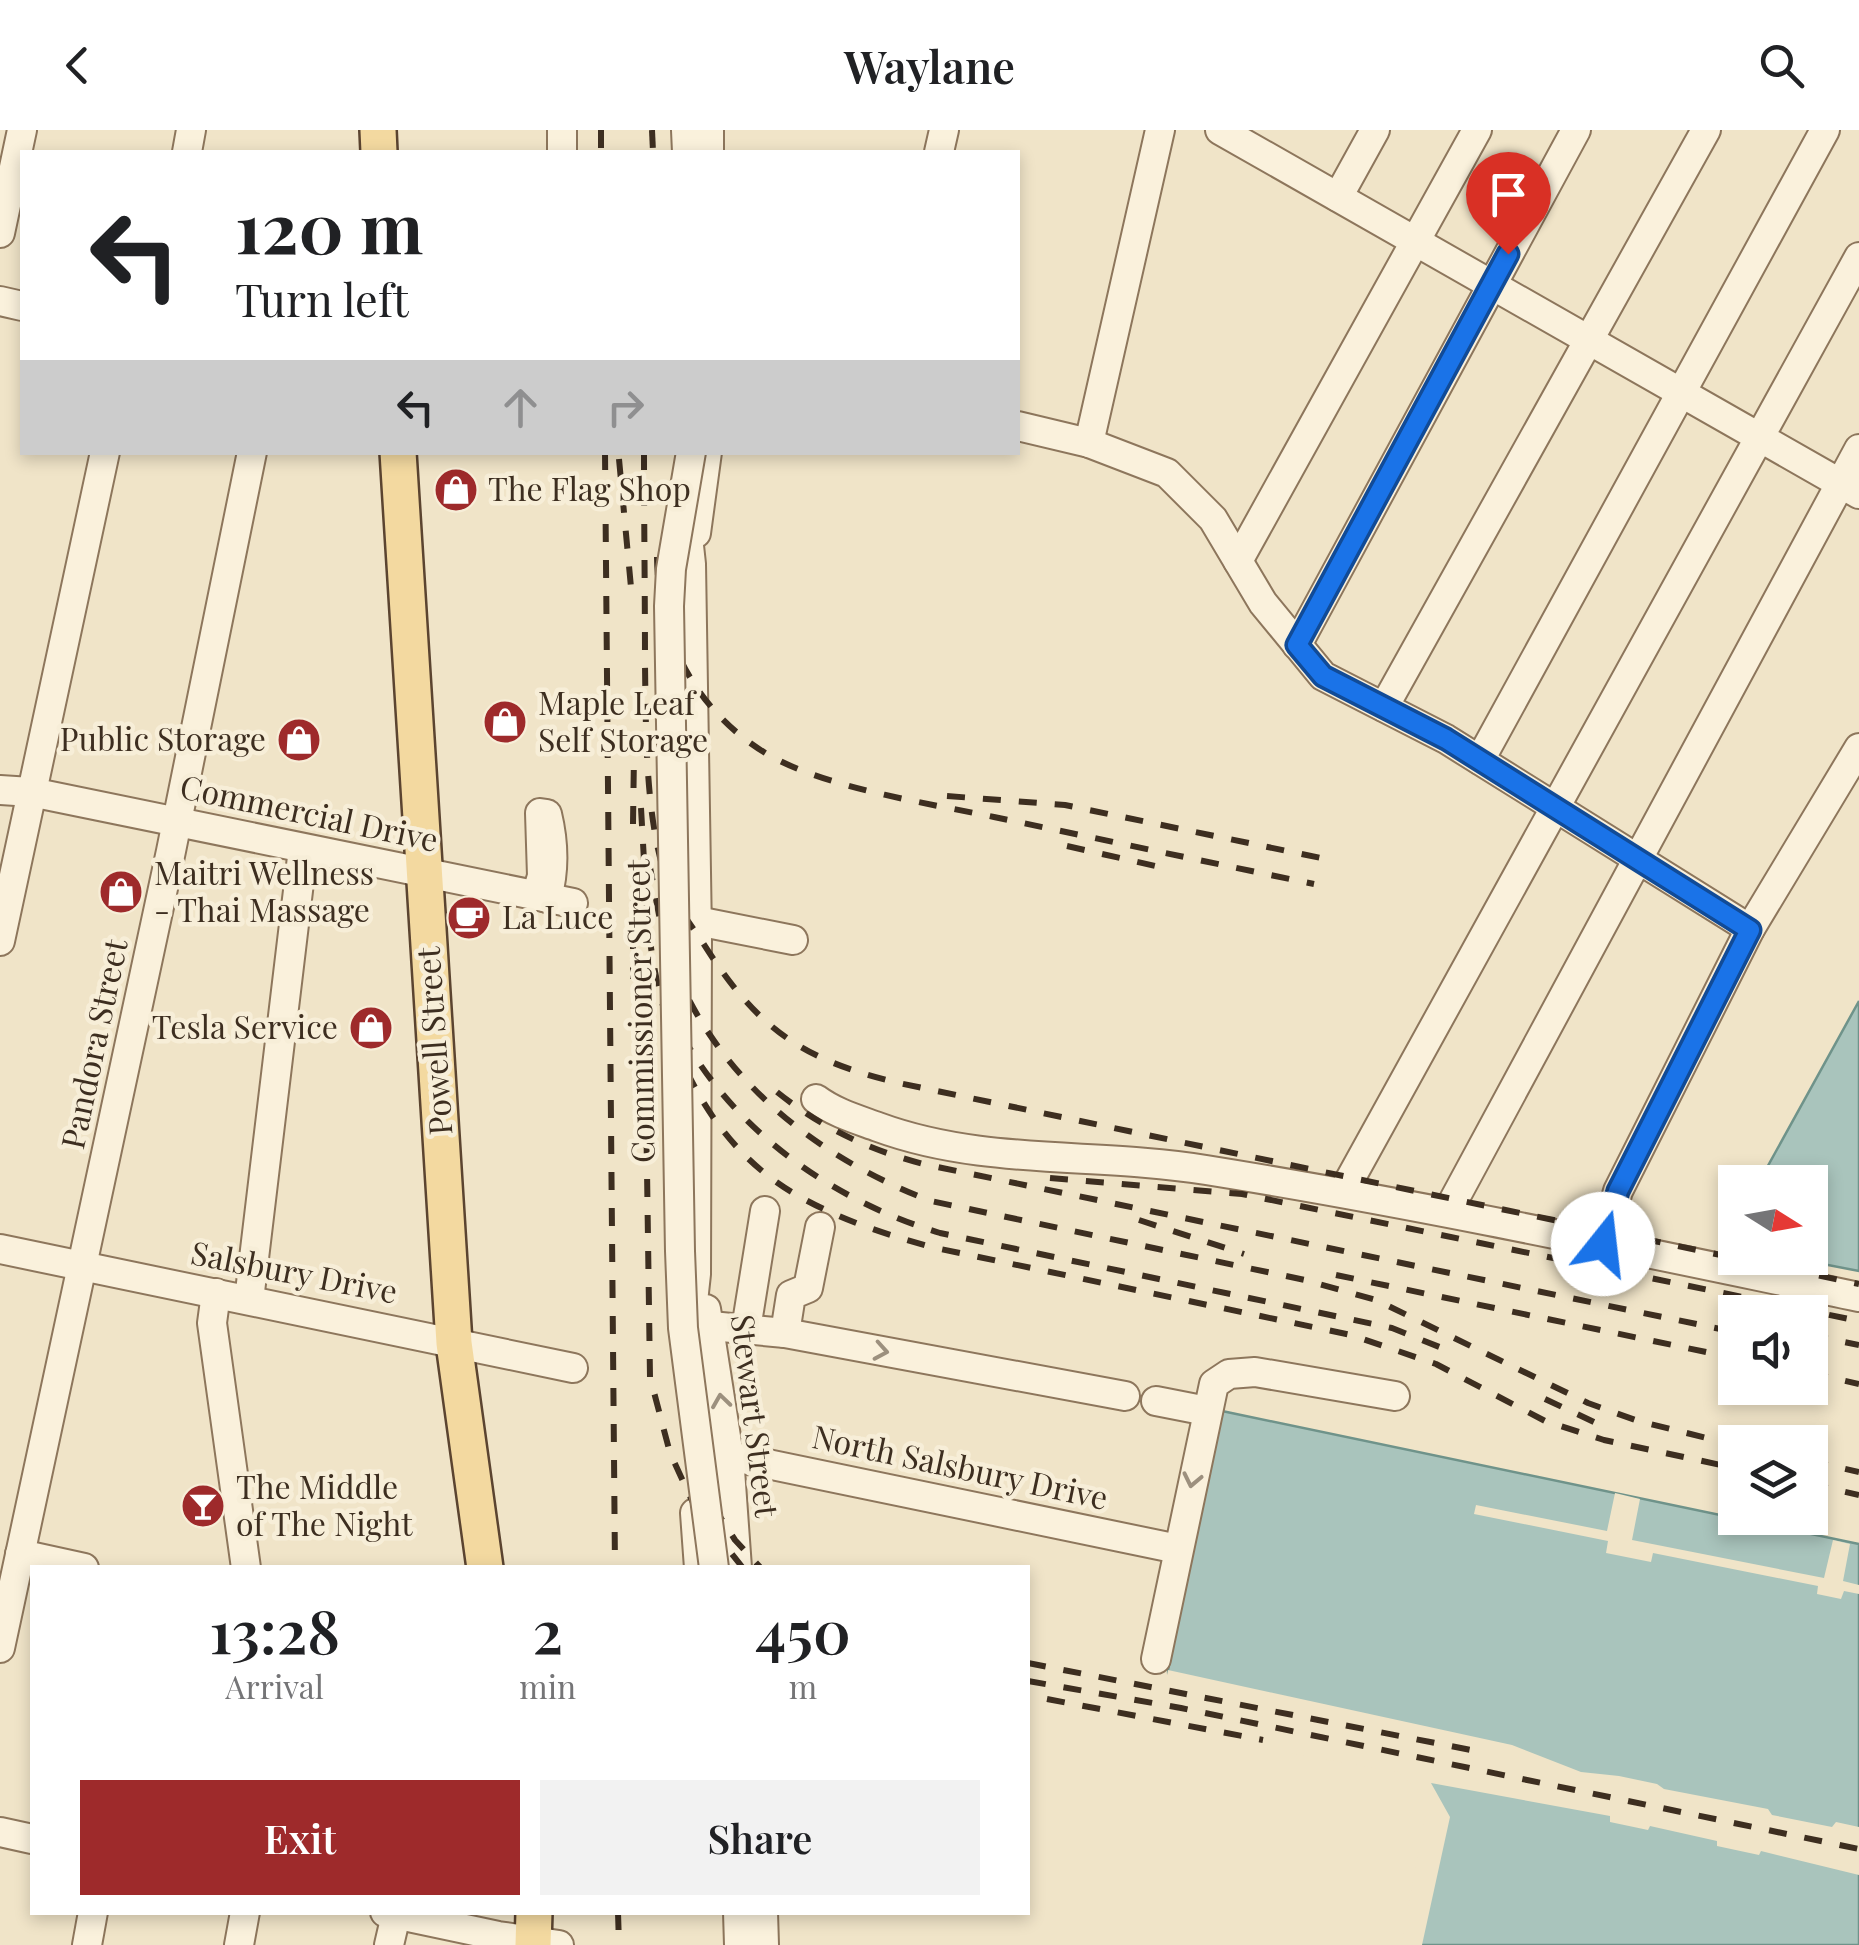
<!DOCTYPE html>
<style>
body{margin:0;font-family:"Playfair Display",serif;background:#f2f2f2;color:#202124;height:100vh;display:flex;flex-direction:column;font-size:38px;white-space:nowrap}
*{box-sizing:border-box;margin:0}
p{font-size:32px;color:#757577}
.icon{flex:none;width:55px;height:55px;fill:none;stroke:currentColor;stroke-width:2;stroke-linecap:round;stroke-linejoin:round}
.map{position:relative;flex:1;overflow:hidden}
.details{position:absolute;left:30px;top:1435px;width:1000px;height:350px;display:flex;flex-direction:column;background:#fff;border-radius:0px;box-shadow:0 5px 15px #0003}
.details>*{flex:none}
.guide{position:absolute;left:20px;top:20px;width:1000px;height:305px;border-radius:0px;box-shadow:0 5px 15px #0003;background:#fff;color:#202124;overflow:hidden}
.needle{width:65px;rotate:101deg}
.controls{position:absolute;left:1718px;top:1035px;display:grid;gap:20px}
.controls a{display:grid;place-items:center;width:110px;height:110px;border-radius:0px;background:#fff;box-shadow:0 5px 15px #0003;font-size:50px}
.pin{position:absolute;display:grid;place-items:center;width:85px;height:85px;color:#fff;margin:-102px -42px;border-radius:50% 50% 50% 0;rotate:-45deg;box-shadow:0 0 10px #0007}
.pin .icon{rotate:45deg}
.me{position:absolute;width:110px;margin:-55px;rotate:16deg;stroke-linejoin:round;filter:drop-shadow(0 0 8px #0008)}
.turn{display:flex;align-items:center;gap:35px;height:210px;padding:0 50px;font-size:45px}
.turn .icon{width:130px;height:130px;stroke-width:2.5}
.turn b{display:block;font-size:70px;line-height:85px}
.lanes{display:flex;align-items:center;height:95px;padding:0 50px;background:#0003;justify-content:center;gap:50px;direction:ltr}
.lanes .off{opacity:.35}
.eta{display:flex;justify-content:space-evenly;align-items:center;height:170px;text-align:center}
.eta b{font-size:60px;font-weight:600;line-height:70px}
.cta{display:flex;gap:20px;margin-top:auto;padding:20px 50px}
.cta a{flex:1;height:115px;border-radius:0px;background:#9e2a2b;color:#fff;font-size:40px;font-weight:600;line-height:115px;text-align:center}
.cta a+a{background:#f2f2f2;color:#202124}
header{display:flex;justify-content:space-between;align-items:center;height:130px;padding:0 50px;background:#fff;font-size:45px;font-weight:600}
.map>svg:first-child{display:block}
</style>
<header><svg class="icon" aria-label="back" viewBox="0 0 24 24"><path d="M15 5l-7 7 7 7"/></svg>Waylane<svg class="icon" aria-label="search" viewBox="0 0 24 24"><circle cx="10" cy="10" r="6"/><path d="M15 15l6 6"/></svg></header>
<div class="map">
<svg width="1859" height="1815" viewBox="0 0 1859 1815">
<rect width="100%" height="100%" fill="#f0e4c8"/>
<g fill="#a9c4bc" stroke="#6f938a" stroke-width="2.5">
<path d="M1859 871V1141L1792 1128H1810V1052H1759Z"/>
<path d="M1222 1281 1859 1414V1815H1406L1431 1669 1400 1637 1171 1597 1168 1540Z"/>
</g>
<g fill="#f0e4c8">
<path d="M1615 1363 1640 1369 1632 1410 1824 1448 1833 1410 1850 1414 1843 1451 1859 1455V1464L1844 1461 1841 1469 1817 1464 1818 1456 1653 1423 1651 1432 1606 1423 1608 1411 1474 1384 1476 1375 1607 1401Z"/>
<path d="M1168 1540 1512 1615 1581 1642 1619 1646 1657 1654 1664 1659 1768 1679 1772 1685 1832 1697 1836 1692 1859 1697V1745L1761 1721 1759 1725 1717 1716V1711L1650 1696 1648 1700 1610 1692V1686L1431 1653 1450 1687 1422 1815H1401L1426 1683V1671L1418 1660 1398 1642 1169 1602 1164 1560Z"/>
</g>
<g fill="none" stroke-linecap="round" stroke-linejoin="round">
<defs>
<g id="minor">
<path d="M562 0V22"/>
<path d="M686 0 687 22"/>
<path d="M709 0V22"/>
<path d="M1220 0 1859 364"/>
<path d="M187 22 191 0"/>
<path d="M939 22 944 0"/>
<path d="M1338 67 1375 0"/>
<path d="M0 103 22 0"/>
<path d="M0 171 22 176"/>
<path d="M1018 296 1089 313 1167 343 1213 389 1263 473 1323 546 1446 609 1750 799"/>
<path d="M1089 313 1160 0"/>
<path d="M685 379 691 434 697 804 696 1144 691 1190"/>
<path d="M696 403 707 322"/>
<path d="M1238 431 1477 0"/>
<path d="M1297 515 1576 0"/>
<path d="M1384 577 1706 0"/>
<path d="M1480 630 1825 0"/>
<path d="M0 660 31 662 573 773"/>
<path d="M536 766 542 746 540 683 547 684C554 713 555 739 547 768"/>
<path d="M697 791 793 810"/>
<path d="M0 811 105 322"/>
<path d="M816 969C835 983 856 989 878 997 984 1036 1096 1022 1206 1040 1425 1075 1642 1122 1859 1167"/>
<path d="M1343 1062 1859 127"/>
<path d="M1448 1081 1859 319"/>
<path d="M1603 1114 1618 1061 1750 799 1859 618"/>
<path d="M0 1119 573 1238"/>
<path d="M216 1163 212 1193 246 1438"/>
<path d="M249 1170 303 719"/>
<path d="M706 1179 729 1326 737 1438"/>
<path d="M711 1196 785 1203 1125 1266"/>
<path d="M746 1199 765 1081"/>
<path d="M785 1203 791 1165 808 1158 820 1097"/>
<path d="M1156 1271 1207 1281"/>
<path d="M729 1326 1178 1419"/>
<path d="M695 1383 699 1438"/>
<path d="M20 1424 84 1438"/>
<path d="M0 1518 171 721 252 322"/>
<path d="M1156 1529 1214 1254 1229 1244 1255 1242 1395 1266"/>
<path d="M0 1702 32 1709"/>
<path d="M385 1782 498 1806 559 1815"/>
<path d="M738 1782 739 1815"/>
<path d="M763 1782 764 1815"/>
<path d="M87 1815 93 1782"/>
<path d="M239 1815 245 1782"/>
<path d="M389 1815 396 1785"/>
</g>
<g id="major">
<path d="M378 0 379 22"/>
<path d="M398 322 454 1213 485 1438"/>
<path d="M533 1815 534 1782"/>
</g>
</defs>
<use href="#minor" stroke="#8d765c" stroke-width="32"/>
<use href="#major" stroke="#5b4430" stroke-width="40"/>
<use href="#minor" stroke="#faf1dc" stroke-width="28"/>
<use href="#major" stroke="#f3d9a0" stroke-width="35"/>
<g stroke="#3d2e20" stroke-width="6" stroke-dasharray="18 18" stroke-linecap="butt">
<path d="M601 0V22"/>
<path d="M652 0 653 22"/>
<path d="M605 322 615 1438"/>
<path d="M644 322C644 393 645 464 645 535 646 602 645 691 668 754 676 775 690 794 703 813 757 898 801 930 899 953L1859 1154"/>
<path d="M619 329 632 468"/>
<path d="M657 427C658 509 697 582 767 624 825 658 927 673 994 687 1100 709 1207 732 1314 754"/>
<path d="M947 666 1065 675 1321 728"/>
<path d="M641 678 645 748"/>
<path d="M633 694 634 624"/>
<path d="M1067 716 1164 738"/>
<path d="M633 729V849"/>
<path d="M649 733C656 765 660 800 671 830 716 948 815 1027 931 1071L1305 1150 1376 1170 1588 1273 1638 1291 1735 1315"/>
<path d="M646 767C652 880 692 1004 795 1064 838 1089 884 1104 931 1117L1351 1205 1436 1234 1545 1291 1604 1310 1735 1338"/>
<path d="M644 833 650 1247 670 1323 695 1377 743 1438"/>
<path d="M682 905C736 1003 834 1071 940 1103L1392 1198 1447 1220"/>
<path d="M777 962C822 998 867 1019 923 1034L1735 1202"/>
<path d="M1050 1048 1242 1064 1859 1191"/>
<path d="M1139 1090 1244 1124"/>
<path d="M1336 1145 1735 1228"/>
<path d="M1810 1205 1859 1215"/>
<path d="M1810 1243 1859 1254"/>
<path d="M1545 1269 1609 1299"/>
<path d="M1810 1331 1859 1342"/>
<path d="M693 1345 735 1410 761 1438"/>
<path d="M1810 1354 1859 1365"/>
<path d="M1028 1533 1476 1621"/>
<path d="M1028 1551 1181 1578 1859 1719"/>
<path d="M1047 1569 1263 1610"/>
<path d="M618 1782 619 1815"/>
</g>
<defs>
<path id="minor-bridge" d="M691 322 671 439 669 476 680 1121 683 1198 714 1438"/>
</defs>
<use href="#minor-bridge" stroke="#8d765c" stroke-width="32" stroke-linecap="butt"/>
<use href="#minor-bridge" stroke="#faf1dc" stroke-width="28"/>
</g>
<defs><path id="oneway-chevron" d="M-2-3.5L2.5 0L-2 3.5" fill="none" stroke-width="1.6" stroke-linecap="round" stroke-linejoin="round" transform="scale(2.5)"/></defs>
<g stroke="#9c907e">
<use href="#oneway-chevron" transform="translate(881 1221) rotate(10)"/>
<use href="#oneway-chevron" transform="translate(721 1271) rotate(-98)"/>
<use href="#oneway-chevron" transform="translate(1192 1350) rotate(102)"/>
</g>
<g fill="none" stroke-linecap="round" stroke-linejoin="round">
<defs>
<path id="route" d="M1508 124 1297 515 1323 546 1446 609 1750 800 1618 1061 1603 1114"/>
</defs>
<use href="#route" stroke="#114b97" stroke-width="25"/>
<use href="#route" stroke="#1a73e8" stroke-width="18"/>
</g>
<defs>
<symbol id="shop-disc" viewBox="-11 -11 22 22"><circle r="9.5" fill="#9e2a2b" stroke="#f7eed8"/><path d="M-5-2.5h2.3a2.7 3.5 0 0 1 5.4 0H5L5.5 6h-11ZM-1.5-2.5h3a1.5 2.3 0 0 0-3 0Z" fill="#fff"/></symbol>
<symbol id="cafe-disc" viewBox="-11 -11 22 22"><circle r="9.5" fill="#9e2a2b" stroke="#f7eed8"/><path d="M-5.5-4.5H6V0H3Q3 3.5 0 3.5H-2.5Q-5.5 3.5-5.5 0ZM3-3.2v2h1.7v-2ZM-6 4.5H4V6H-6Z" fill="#fff"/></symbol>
<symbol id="bar-disc" viewBox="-11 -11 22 22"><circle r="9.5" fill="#9e2a2b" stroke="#f7eed8"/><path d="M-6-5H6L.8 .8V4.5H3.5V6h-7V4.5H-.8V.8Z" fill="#fff"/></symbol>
</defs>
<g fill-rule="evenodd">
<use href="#shop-disc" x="431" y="335" width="50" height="50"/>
<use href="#shop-disc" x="480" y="567" width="50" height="50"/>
<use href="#shop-disc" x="274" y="585" width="50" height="50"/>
<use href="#shop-disc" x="96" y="737" width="50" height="50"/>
<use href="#cafe-disc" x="444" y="763" width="50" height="50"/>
<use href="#shop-disc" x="346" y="873" width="50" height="50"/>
<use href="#bar-disc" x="178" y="1351" width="50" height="50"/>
</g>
<g text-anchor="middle" stroke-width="9" stroke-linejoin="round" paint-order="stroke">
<g font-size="32" fill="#3d2e20" stroke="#f7eed8" text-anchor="start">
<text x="488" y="371">The Flag Shop</text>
<text x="538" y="585">Maple Leaf<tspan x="538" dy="37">Self Storage</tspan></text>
<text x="266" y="621" text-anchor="end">Public Storage</text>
<text x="154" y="755">Maitri Wellness<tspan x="154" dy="37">- Thai Massage</tspan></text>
<text x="502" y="799">La Luce</text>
<text x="338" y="909" text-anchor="end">Tesla Service</text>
<text x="236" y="1369">The Middle<tspan x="236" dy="37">of The Night</tspan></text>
</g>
<g font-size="32" fill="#3d2e20" stroke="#f7eed8">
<text transform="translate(309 684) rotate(12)" y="11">Commercial Drive</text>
<text transform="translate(641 881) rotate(-91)" y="11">Commissioner Street</text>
<text transform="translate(435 911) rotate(-94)" y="11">Powell Street</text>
<text transform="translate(95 914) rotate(-78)" y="11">Pandora Street</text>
<text transform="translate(294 1143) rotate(11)" y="11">Salsbury Drive</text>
<text transform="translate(754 1286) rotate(83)" y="11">Stewart Street</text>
<text transform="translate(960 1338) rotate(12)" y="11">North Salsbury Drive</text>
</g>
</g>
</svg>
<div class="controls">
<a><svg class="needle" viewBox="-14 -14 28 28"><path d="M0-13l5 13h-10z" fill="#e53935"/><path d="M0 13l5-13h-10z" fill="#757577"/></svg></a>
<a><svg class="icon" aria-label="sound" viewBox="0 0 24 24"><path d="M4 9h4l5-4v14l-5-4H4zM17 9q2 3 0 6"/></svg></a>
<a><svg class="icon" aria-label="layers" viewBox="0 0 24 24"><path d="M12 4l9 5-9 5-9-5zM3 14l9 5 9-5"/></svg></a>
</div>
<div class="pin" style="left:1508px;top:124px;background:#d93025"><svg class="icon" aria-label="arrive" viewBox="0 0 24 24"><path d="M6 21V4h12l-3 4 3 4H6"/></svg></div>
<svg class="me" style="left:1603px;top:1114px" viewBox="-20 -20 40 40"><circle r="19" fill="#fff"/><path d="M0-13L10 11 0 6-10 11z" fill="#1a73e8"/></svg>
<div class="guide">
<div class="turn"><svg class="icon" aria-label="left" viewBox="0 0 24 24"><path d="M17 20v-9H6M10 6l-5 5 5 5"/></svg><div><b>120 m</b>Turn left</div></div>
<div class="lanes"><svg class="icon" aria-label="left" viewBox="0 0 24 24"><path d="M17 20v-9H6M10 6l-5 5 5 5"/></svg><svg class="icon off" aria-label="ahead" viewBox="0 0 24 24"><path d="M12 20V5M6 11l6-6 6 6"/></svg><svg class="icon off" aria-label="right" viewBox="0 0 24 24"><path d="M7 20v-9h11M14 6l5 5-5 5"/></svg></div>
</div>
<section class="details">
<div class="eta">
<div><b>13:28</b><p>Arrival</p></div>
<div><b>2</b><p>min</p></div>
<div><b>450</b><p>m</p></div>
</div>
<div class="cta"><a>Exit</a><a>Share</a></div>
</section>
</div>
